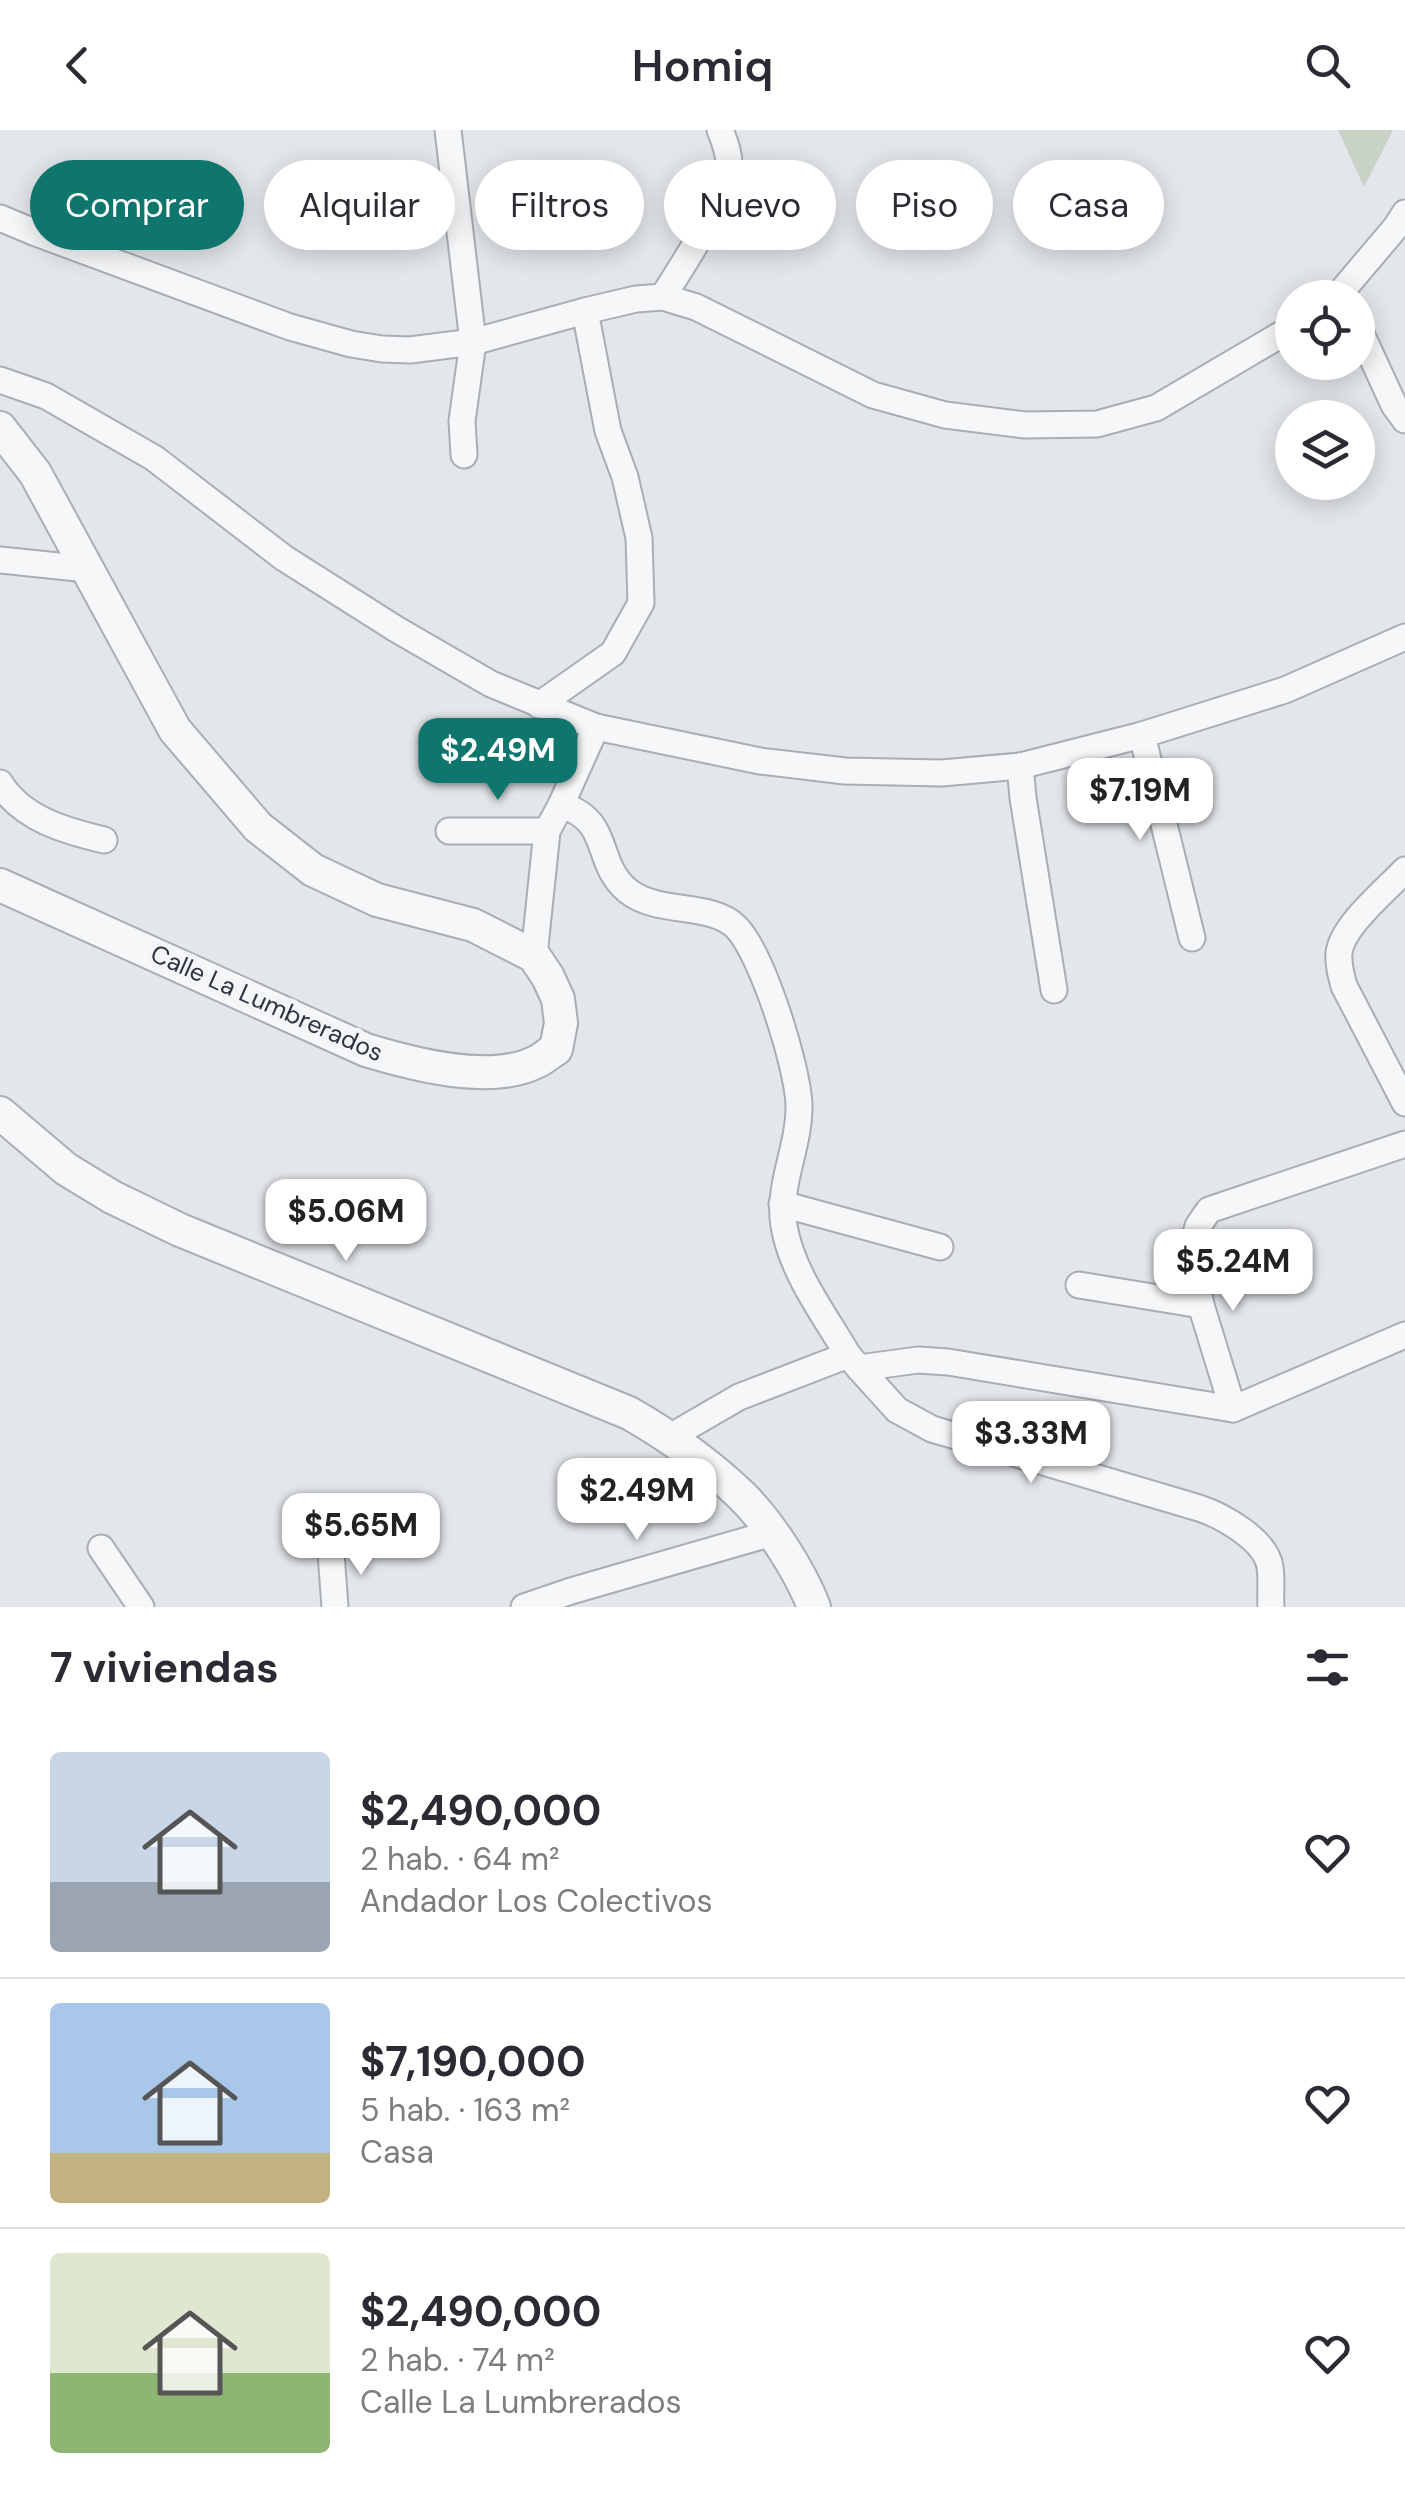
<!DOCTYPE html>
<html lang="es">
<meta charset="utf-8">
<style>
:root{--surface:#fff;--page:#f2f2f3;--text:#2b2b33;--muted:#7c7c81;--line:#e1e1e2;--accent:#0f766e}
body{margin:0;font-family:"DM Sans",sans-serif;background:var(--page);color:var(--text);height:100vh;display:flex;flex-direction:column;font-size:38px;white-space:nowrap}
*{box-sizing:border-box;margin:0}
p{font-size:32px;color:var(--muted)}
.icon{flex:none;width:55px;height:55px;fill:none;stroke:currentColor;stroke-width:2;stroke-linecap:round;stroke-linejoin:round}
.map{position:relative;height:1477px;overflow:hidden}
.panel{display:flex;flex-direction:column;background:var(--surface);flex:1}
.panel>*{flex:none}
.guide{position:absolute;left:30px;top:30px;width:1345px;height:90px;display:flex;gap:20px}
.tools{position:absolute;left:1275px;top:150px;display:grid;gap:20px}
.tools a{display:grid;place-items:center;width:100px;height:100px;border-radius:50%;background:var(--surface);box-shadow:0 5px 25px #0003;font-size:50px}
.price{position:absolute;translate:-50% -85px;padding:0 22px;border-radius:20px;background:#fff;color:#222;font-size:32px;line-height:65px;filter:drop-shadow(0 2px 5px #0008)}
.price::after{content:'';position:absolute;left:50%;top:60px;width:30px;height:22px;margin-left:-15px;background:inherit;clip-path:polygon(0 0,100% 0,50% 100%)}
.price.active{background:var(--accent);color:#fff}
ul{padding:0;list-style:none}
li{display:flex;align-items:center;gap:30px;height:250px;padding:0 50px}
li+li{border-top:2px solid var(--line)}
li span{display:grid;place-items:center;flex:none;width:280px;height:200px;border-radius:10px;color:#555}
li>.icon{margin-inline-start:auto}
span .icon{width:120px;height:120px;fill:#fffc;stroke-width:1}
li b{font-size:42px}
h2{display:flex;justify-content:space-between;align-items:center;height:120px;padding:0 50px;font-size:42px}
.pill{padding:0 35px;border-radius:45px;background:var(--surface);box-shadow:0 5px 25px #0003;font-size:35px;line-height:90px}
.pill.active{background:var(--accent);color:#fff}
header{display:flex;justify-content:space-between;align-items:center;height:130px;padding:0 50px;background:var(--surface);font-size:45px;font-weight:600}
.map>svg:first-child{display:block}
</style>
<header><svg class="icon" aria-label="back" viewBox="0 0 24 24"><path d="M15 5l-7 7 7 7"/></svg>Homiq<svg class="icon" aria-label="search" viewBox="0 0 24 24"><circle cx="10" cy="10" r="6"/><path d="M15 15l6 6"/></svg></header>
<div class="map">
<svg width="1405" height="1477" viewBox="0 0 1405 1477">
<rect width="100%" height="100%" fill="#e3e6ea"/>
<!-- green -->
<polygon fill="#c8d3c6" points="1338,0 1393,0 1364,57"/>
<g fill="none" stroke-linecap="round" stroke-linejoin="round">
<defs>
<g id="minor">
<polyline points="448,0 473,212 462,291 464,325"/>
<polyline points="0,88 36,103 290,197 351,214 382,219 410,220 473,212 585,181 636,169 663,167 696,177 873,265 945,285 1025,295 1097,294 1156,278 1292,198"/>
<path d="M 663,167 C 682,135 725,73 729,39 C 730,25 725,12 720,0"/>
<polyline points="1336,168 1396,97 1405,83"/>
<polyline points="1358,197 1394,275 1405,290"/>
<polyline points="0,250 46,266 154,328 284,428 396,499 491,554 596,597 760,631 845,641 942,643 1020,636 1142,605 1285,560 1405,507"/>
<polyline points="0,430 87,439"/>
<polyline points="539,575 613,523 641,473 639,408 625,347 608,301 585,181"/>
<polyline points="1142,605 1192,808"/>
<polyline points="1020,636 1023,668 1054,860"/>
<path d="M 0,653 C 22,689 66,701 104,710"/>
<path d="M 561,675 C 613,691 593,732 628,761 C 658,785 711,772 736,797 C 762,823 798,937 799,975 C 800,1016 777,1055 784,1096 C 792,1143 824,1184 848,1225"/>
<polyline points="449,701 547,701"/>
<path d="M 1405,740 C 1386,760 1342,796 1339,823 C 1338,834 1341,845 1344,856 L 1405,973"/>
<polyline points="534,826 547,701 561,675 596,597"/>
<polyline points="782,1074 940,1117"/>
<polyline points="1079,1155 1201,1175"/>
<path d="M 859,1238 L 897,1280 L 932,1299 L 1199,1378 C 1223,1386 1266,1410 1270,1437 C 1272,1450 1270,1464 1271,1477"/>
<polyline points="1233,1279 1201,1175 1191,1122 1198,1096 1209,1080 1405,1014"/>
<polyline points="670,1307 739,1267 848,1225 859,1238 918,1230 948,1232 1233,1279 1405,1205"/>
<polyline points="101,1418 141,1477"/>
<polyline points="331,1423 335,1477"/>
<polyline points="524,1477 571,1461 772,1403"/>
</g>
<g id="tertiary">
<path d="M 0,298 L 35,343 L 175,600 L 258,697 L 313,740 L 377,770 L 473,795 L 534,826 L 548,847 L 558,869 L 561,893 L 556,919 C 549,923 543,929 536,932 C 490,955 412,934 366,920 L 0,755"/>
<path d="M 0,983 L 66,1039 L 112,1067 L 180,1100 L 629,1283 C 669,1306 709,1334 742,1366 C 770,1394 800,1441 814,1477"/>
</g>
</defs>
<!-- minor casing -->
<use href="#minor" stroke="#a9adb4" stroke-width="29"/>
<!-- tertiary casing -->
<use href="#tertiary" stroke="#a9adb4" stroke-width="36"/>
<!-- minor -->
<use href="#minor" stroke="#f6f7f9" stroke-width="25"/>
<!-- tertiary -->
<use href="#tertiary" stroke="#f6f7f9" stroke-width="32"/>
</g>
<g text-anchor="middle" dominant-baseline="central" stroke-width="10" stroke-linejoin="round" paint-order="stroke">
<!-- street labels -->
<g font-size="25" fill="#2d3340" stroke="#f3f5f7">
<text transform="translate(267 873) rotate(24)">Calle La Lumbrerados</text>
</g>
</g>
</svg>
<div class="tools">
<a><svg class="icon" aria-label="locate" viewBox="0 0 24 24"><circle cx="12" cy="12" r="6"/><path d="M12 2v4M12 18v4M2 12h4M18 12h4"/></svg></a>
<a><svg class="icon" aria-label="layers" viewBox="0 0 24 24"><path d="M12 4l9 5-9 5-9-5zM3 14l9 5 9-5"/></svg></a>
</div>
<b class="price active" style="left:498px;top:673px">$2.49M</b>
<b class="price" style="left:1140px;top:713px">$7.19M</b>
<b class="price" style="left:346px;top:1134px">$5.06M</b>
<b class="price" style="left:1233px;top:1184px">$5.24M</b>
<b class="price" style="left:1031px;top:1356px">$3.33M</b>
<b class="price" style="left:637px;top:1413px">$2.49M</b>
<b class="price" style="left:361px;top:1448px">$5.65M</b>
<div class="guide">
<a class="pill active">Comprar</a>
<a class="pill">Alquilar</a>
<a class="pill">Filtros</a>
<a class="pill">Nuevo</a>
<a class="pill">Piso</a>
<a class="pill">Casa</a>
</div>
</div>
<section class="panel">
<h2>7 viviendas<svg class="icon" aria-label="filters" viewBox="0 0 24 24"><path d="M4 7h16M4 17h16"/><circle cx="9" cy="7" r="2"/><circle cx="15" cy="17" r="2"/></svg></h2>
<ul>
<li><span style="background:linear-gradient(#c9d6e8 65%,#9aa5b1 0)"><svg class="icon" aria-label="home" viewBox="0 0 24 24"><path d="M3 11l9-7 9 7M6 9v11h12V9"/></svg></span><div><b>$2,490,000</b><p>2 hab. · 64 m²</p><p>Andador Los Colectivos</p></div><svg class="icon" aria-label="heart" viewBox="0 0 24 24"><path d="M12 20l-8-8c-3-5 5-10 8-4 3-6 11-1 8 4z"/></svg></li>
<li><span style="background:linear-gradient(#a9c7e8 75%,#c2b280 0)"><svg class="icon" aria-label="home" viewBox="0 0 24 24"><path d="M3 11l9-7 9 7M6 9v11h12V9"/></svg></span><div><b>$7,190,000</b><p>5 hab. · 163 m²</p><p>Casa</p></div><svg class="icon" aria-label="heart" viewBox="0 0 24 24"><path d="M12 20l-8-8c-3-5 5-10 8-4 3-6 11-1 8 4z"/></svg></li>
<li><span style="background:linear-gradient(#dfe7d0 60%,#8fb573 0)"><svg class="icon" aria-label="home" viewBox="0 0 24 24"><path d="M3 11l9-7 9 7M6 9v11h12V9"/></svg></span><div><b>$2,490,000</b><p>2 hab. · 74 m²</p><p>Calle La Lumbrerados</p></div><svg class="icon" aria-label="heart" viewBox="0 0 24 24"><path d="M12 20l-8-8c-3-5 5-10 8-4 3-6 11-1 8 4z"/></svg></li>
</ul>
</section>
